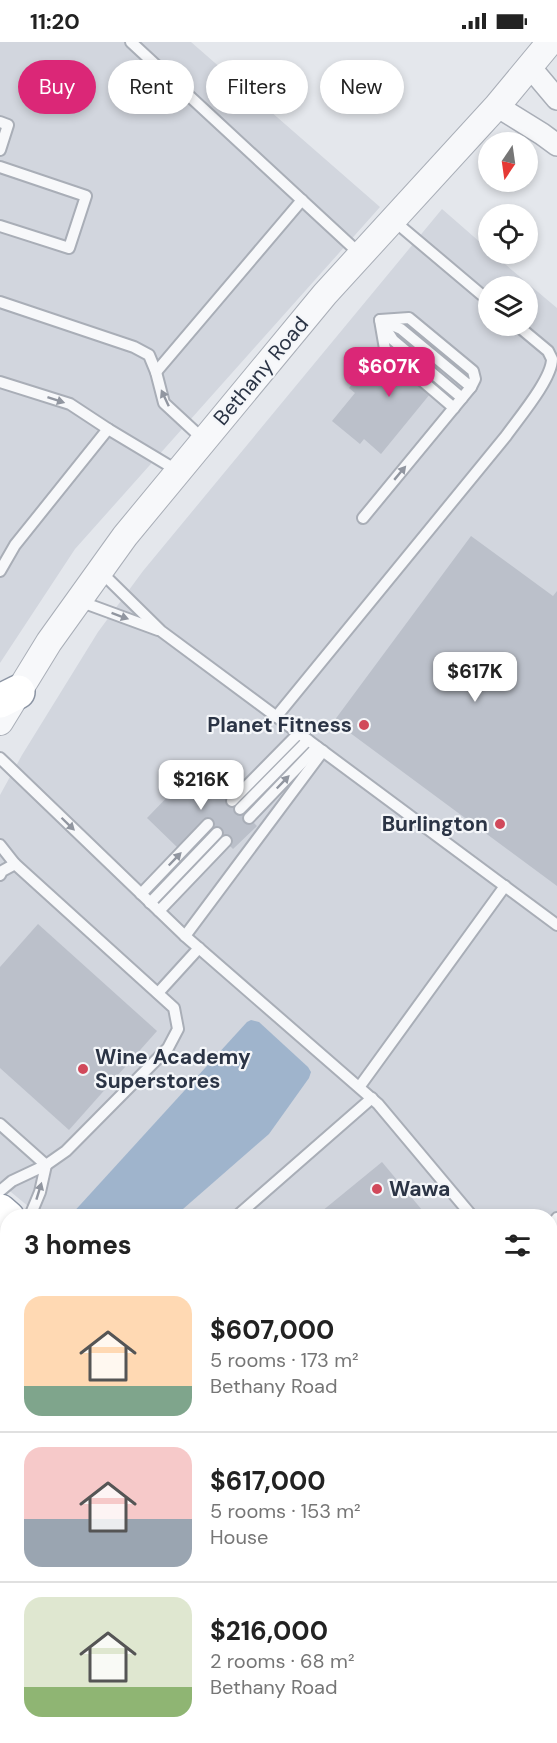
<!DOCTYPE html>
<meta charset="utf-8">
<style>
:root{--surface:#fff;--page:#f2f2f2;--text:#222;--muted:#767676;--line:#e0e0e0;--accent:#db2777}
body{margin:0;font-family:"DM Sans",sans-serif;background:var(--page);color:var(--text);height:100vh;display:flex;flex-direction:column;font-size:22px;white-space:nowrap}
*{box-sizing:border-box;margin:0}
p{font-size:20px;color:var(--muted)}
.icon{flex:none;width:33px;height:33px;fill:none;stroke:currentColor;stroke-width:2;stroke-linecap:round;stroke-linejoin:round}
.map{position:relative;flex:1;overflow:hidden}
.side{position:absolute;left:0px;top:1167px;width:558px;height:534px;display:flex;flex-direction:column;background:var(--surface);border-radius:24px 24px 0 0;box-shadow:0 3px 9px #0003}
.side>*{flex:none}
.banner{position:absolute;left:18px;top:18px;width:522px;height:54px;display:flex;gap:12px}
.needle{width:39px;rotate:193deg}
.controls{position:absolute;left:478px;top:90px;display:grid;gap:12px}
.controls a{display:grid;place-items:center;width:60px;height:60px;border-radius:50%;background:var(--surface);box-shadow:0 3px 9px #0003;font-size:30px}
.price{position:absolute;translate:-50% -51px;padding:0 14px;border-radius:12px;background:#fff;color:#222;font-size:20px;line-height:39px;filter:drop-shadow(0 2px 3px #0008)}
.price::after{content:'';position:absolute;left:50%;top:36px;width:18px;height:14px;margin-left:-9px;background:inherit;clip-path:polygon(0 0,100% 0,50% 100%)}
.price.on{background:var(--accent);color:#fff}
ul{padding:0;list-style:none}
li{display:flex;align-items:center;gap:18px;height:150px;padding:0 24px}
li+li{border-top:2px solid var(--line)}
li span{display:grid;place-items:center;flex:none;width:168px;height:120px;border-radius:18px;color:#555}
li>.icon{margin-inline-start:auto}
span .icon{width:72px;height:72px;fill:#fffc;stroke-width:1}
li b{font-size:26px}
h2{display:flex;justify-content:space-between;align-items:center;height:72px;padding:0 24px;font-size:26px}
.chip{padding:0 21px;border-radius:27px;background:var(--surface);box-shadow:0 3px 9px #0003;font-size:21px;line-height:54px}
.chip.on{background:var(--accent);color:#fff}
.status{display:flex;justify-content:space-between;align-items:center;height:42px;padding:0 30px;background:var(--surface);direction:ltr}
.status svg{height:16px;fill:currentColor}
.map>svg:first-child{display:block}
</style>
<div class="status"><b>11:20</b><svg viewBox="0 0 49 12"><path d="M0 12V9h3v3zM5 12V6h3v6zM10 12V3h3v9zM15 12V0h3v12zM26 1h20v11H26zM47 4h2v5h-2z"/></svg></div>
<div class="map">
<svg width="557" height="1701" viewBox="0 0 557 1701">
<rect width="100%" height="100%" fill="#e4e7ec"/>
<!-- built -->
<g fill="#d2d6de" fill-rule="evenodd">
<polygon points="0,0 191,0 380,165 75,507 0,621"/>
<path d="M 442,167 L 489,208 L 489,212 L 493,212 L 557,266 L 557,1701 L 497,1701 L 491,1694 L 550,1694 L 550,1174 L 40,1174 L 0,1141 L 0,753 L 22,713 L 98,590 L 143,529 ZM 489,244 L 528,244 L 528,284 L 489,284 Z"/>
<polygon points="7,1424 8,1694 370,1694 376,1701 0,1701 0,1426"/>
</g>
<!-- water -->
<polygon fill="#9fb4cc" points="251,978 259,980 308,1025 311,1030 309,1036 269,1092 175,1174 70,1174 247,980"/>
<!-- building -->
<g fill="#bbc0ca">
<polygon points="435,298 453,312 423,347 430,352 381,412 364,397 360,402 332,379 355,351 349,346 368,322 377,329 387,317 406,332"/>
<polygon points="471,494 553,554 557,549 557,844 334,679"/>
<polygon points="200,721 231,752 228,755 257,784 233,807 205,779 178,806 147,776"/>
<polygon points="38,882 157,989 69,1088 0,1026 0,925"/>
<polygon points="382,1120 427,1174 316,1174"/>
<polygon points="8,1471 8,1549 0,1555 0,1477"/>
<polygon points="218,1694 269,1694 275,1701 224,1701"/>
</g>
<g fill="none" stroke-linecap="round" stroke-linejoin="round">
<defs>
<g id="service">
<polyline points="131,0 360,212"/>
<polyline points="0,80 8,83 0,108"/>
<polyline points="0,125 86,154 69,206 0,184"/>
<polyline points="393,178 489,259"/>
<polyline points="0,260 134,305 149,313 156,330 164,361 204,398"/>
<polyline points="380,278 385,307 454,366"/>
<polyline points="383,279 401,287 471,345"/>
<polyline points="382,281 393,298 462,356"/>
<polyline points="156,330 302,158"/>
<polyline points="0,340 70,362 108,387 178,429"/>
<polyline points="363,476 471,345 475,337 473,329 409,276 380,278"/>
<polyline points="0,529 15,503 108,387"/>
<polyline points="100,529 161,589 557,883"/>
<polyline points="79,559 158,588"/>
<path d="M 276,675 L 506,394 C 518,377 552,337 552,317 L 548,309 L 518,284"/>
<polyline points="0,716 185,894 378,1062 472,1174"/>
<polyline points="232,759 299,691"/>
<polyline points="240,767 308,698"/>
<polyline points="249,776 317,705"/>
<polyline points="0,803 15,822"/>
<polyline points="0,833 2,829 15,822 174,966 178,987 168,1006 66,1109 46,1123 12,1139 0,1149"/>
<polyline points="141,852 208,782"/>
<polyline points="150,861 217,791"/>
<polyline points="159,869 226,799"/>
<polyline points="185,894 323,709"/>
<polyline points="158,951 199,906"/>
<polyline points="360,1044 505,844"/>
<polyline points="0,1082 46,1123"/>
<polyline points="30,1174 40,1150 46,1123"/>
<polyline points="237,1174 372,1056"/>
<polyline points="550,1185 557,1176"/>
<polyline points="550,1272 557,1279"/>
<polyline points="0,1451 8,1449"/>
<polyline points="0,1469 8,1463"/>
<polyline points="550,1555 557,1562"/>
<polyline points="0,1580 8,1584"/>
<polyline points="151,1694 151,1698 157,1701"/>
<polyline points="330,1694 336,1701"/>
</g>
<g id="minor">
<polyline points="530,25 557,57"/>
<polyline points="497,64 542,92 557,103"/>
</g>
<polyline id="tertiary" points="0,680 49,600 125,494 325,252 497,64 550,0"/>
<g id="trunk">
<polyline points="0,659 18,650"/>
<polyline points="0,1169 8,1176"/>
<polyline points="0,1217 8,1223"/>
<polyline points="0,1397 8,1394"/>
<polyline points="411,1694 417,1701"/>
<polyline points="459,1694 465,1701"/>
</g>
</defs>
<!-- service casing -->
<use href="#service" stroke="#a9aeb7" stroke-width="14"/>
<!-- minor casing -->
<use href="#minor" stroke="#a9aeb7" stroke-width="24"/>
<!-- tertiary casing -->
<use href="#tertiary" stroke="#a9aeb7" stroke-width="28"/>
<!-- trunk casing -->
<use href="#trunk" stroke="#8b94a3" stroke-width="36"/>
<!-- service -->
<use href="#service" stroke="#f7f8fa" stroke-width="10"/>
<!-- minor -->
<use href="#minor" stroke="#f7f8fa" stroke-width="21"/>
<!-- tertiary -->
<use href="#tertiary" stroke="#f7f8fa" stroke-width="26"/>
<!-- trunk -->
<use href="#trunk" stroke="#fff" stroke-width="33"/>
</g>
<!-- one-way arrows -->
<defs><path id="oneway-solid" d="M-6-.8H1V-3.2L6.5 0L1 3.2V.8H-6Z" transform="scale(1.5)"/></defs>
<g fill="#9196a0">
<use href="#oneway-solid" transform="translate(165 356) rotate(-115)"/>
<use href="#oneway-solid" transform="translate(56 358) rotate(18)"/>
<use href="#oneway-solid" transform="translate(400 431) rotate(-50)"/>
<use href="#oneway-solid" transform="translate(120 574) rotate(20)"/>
<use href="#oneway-solid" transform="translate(283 740) rotate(-46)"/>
<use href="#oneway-solid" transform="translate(68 782) rotate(44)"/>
<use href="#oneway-solid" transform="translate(175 817) rotate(-46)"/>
<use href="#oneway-solid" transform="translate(39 1149) rotate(-73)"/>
</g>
<!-- markers -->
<g fill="#d1495b" stroke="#f4f6f9" stroke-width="2">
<circle cx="364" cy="683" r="6"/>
<circle cx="500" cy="782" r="6"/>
<circle cx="83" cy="1027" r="6"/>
<circle cx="377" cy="1147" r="6"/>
</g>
<g text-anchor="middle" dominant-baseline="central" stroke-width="4.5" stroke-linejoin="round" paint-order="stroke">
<!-- street labels -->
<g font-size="21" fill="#2b3445" stroke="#f4f6f9">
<text transform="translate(261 329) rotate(-50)">Bethany Road</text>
</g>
<!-- poi labels -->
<g font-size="21" font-weight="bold" fill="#2b3445" stroke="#f4f6f9" text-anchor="end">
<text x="352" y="683">Planet Fitness</text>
<text x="488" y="782">Burlington</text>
<text x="95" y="1015" text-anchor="start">Wine Academy<tspan x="95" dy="24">Superstores</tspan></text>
<text x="389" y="1147" text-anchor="start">Wawa</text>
</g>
</g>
</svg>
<div class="controls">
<a><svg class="needle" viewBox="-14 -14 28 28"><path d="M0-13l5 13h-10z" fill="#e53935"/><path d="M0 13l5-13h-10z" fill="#767676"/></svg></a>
<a><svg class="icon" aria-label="locate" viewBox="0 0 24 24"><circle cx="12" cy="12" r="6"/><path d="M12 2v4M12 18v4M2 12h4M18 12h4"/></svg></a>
<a><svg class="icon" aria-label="layers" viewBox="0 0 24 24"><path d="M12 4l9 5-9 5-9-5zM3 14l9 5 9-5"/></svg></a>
</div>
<b class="price on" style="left:389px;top:356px">$607K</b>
<b class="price" style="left:475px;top:661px">$617K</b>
<b class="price" style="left:201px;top:769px">$216K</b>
<div class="banner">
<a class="chip on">Buy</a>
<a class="chip">Rent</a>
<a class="chip">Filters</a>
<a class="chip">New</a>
</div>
<section class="side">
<h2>3 homes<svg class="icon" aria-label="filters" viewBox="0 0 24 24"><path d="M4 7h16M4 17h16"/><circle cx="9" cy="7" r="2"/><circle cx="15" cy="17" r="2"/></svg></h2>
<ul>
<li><span style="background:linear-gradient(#ffd9b3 75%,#7fa58c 0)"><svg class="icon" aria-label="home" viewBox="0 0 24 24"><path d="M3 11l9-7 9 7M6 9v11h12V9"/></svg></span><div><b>$607,000</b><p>5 rooms · 173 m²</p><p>Bethany Road</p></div></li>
<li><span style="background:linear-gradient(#f6c9c9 60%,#9aa5b1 0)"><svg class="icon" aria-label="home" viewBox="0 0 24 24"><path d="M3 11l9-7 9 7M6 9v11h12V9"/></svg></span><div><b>$617,000</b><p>5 rooms · 153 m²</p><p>House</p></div></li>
<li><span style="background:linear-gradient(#dfe7d0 75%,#8fb573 0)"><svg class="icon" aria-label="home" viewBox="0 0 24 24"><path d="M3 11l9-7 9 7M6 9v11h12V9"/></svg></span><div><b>$216,000</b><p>2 rooms · 68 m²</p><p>Bethany Road</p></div></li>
</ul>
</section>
</div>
